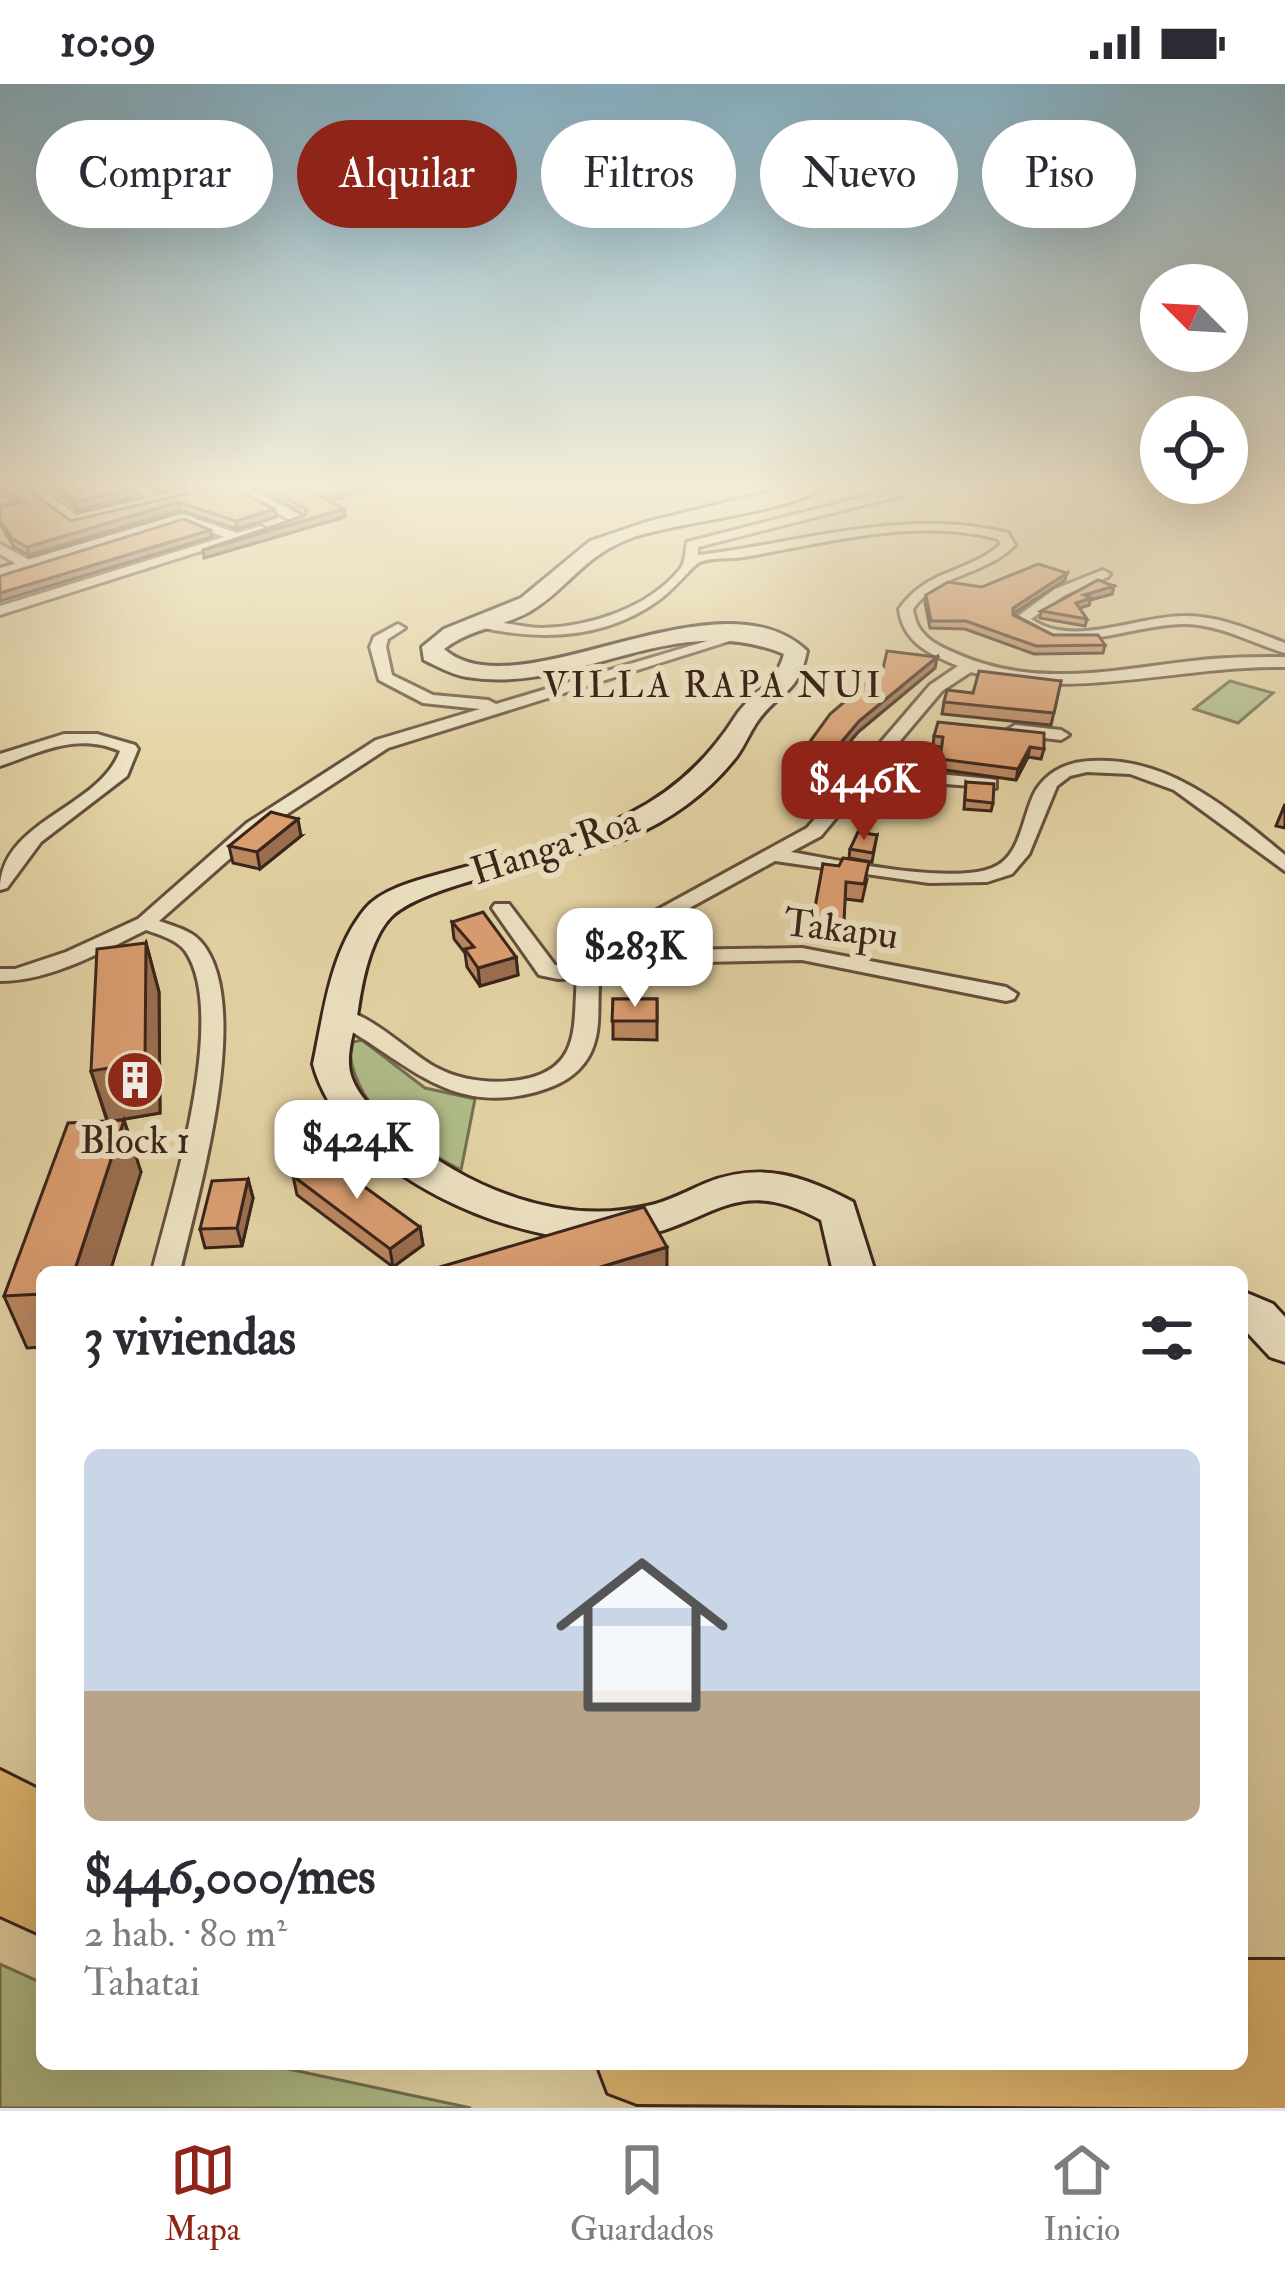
<!DOCTYPE html>
<html lang="es">
<meta charset="utf-8">
<style>
:root{--surface:#fff;--page:#f7f7f7;--text:#2b2b33;--muted:#7c7c81;--line:#e1e1e2;--accent:#8f2418}
body{margin:0;font-family:"IM FELL Double Pica",serif;background:var(--page);color:var(--text);height:100vh;display:flex;flex-direction:column;font-size:45px;white-space:nowrap}
*{box-sizing:border-box;margin:0}
p{font-size:39px;color:var(--muted)}
.icon{flex:none;width:66px;height:66px;fill:none;stroke:currentColor;stroke-width:2;stroke-linecap:round;stroke-linejoin:round}
.map{position:relative;flex:1;overflow:hidden}
.panel{position:absolute;left:36px;top:1182px;width:1212px;height:804px;display:flex;flex-direction:column;background:var(--surface);border-radius:18px;box-shadow:0 12px 48px #0002}
.panel>*{flex:none}
.guide{position:absolute;left:36px;top:36px;width:1215px;height:108px;display:flex;gap:24px}
.needle{width:78px;rotate:294deg}
.tools{position:absolute;left:1140px;top:180px;display:grid;gap:24px}
.tools a{display:grid;place-items:center;width:108px;height:108px;border-radius:50%;background:var(--surface);box-shadow:0 12px 48px #0002;font-size:60px}
.price{position:absolute;translate:-50% -102px;padding:0 27px;border-radius:24px;background:#fff;color:#222;font-size:39px;line-height:78px;filter:drop-shadow(0 3px 6px #0008)}
.price::after{content:'';position:absolute;left:50%;top:72px;width:36px;height:27px;margin-left:-18px;background:inherit;clip-path:polygon(0 0,100% 0,50% 100%)}
.price.active{background:var(--accent);color:#fff}
ul{padding:0;list-style:none}
li{display:grid;align-content:center;gap:24px;height:636px;padding:0 48px}
li+li{border-top:3px solid var(--line)}
li span{display:grid;place-items:center;height:372px;border-radius:18px;color:#555}
li>.icon{margin-inline-start:auto}
span .icon{width:216px;height:216px;fill:#fffc;stroke-width:1}
li b{font-size:51px}
h2{display:flex;justify-content:space-between;align-items:center;height:144px;padding:0 48px;font-size:51px}
.chip{padding:0 42px;border-radius:54px;background:var(--surface);box-shadow:0 12px 48px #0002;font-size:42px;line-height:108px}
.chip.active{background:var(--accent);color:#fff}
.status{display:flex;justify-content:space-between;align-items:center;height:84px;padding:0 60px;background:var(--surface);direction:ltr}
.status svg{height:33px;fill:currentColor}
.dock{display:flex;justify-content:space-around;align-items:center;height:168px;border-top:3px solid var(--line);background:var(--surface);font-size:33px;color:var(--muted)}
.dock a{display:grid;justify-items:center;gap:6px}
.dock .active{color:var(--accent)}
.map>svg:first-child{display:block}
</style>
<div class="status"><b>10:09</b><svg viewBox="0 0 49 12"><path d="M0 12V9h3v3zM5 12V6h3v6zM10 12V3h3v9zM15 12V0h3v12zM26 1h20v11H26zM47 4h2v5h-2z"/></svg></div>
<div class="map">
<svg width="1285" height="2024" viewBox="0 0 1285 2024">
<rect width="100%" height="100%" fill="#e4d4a5"/>
<filter id="stains"><feTurbulence type="fractalNoise" baseFrequency=".00167" numOctaves="4"/><feColorMatrix values="0 0 0 0 .2 0 0 0 0 .09 0 0 0 0 .02 0 0 0 .5 -.17"/></filter>
<radialGradient id="worn" r=".72"><stop offset=".6" stop-color="#630" stop-opacity="0"/><stop offset="1" stop-color="#630" stop-opacity=".3"/></radialGradient>
<!-- green -->
<g fill="#b0be8a" stroke="#747052" stroke-width="3">
<polygon points="1230,597 1273,609 1238,639 1194,625"/>
<path d="M 362,956 L 425,1004 L 475,1015 L 461,1086 C 407,1058 352,1025 349,959 Z"/>
<polygon points="0,1880 42,1899 42,1980 265,1980 471,2024 0,2024"/>
</g>
<g fill="none" stroke-linecap="round" stroke-linejoin="round">
<defs>
<g id="street">
<path d="M 30,399 L 42,399 L 48,409 L 76,431 L 76,437 C 58,437 39,415 30,399 Z"/>
<polygon points="128,399 141,399 161,416 151,419"/>
<polygon points="237,399 302,432 304,435 294,438 224,400"/>
<polygon points="328,399 343,399 356,406 346,409"/>
<path d="M 895,405 L 899,412 L 698,463 L 698,471 C 801,459 905,423 1008,449 L 1015,461 C 985,492 938,489 913,525 C 916,550 933,560 955,569 C 1036,606 1117,585 1201,576 C 1229,573 1257,573 1285,573 L 1285,583 C 1180,581 1074,618 971,588 L 942,607 L 877,684 L 990,695 L 996,696 L 996,704 L 869,694 L 821,752 L 791,768 C 839,776 948,801 992,784 C 1022,773 1022,730 1036,706 C 1049,686 1068,678 1091,677 C 1168,672 1229,725 1285,771 L 1285,787 L 1174,706 L 1130,690 L 1087,688 L 1070,692 L 1057,702 L 1029,770 L 1012,790 L 987,798 L 929,799 L 775,777 L 611,867 L 802,864 L 1006,903 L 1017,910 L 1014,915 L 1006,917 L 802,876 L 602,880 C 594,911 605,943 589,972 C 577,993 557,1002 536,1008 C 446,1033 402,972 331,936 L 328,931 L 331,926 C 362,920 408,969 437,984 C 462,997 492,1000 520,996 C 582,986 573,941 577,894 L 558,895 L 539,891 L 492,824 L 495,820 L 509,820 L 555,881 L 581,880 L 593,861 L 807,744 L 930,601 L 958,582 C 930,570 903,559 899,525 C 928,484 967,490 1001,460 L 998,455 C 915,433 826,459 744,473 C 733,475 708,473 698,479 C 690,485 672,507 659,516 C 604,556 538,557 475,542 L 475,536 C 497,535 519,544 542,544 C 589,543 649,524 680,485 C 686,478 685,467 687,458 Z"/>
<polygon points="184,431 237,449 261,442 267,446 0,531 0,522 224,453 184,437"/>
<polygon points="0,460 33,478 35,481 23,484 0,470"/>
<path d="M 1103,486 L 1110,490 L 1108,493 L 1065,511 L 1031,535 C 1074,565 1138,531 1186,532 C 1220,532 1253,547 1285,559 L 1285,569 C 1252,559 1221,541 1186,540 C 1130,539 1060,579 1014,535 L 1055,505 Z"/>
<path d="M 398,540 L 405,544 L 388,555 L 386,563 L 392,591 L 433,611 L 488,616 L 496,620 L 737,548 L 749,551 L 388,664 L 261,747 L 159,837 C 173,842 191,846 201,858 C 255,920 197,1113 180,1188 L 152,1188 C 170,1116 229,933 186,868 C 178,856 160,851 146,846 C 101,868 51,897 0,897 L 0,885 L 15,885 L 66,868 L 138,835 L 247,739 L 376,656 L 480,625 L 423,619 L 379,596 L 370,563 L 374,553 Z"/>
<polygon points="1015,641 1061,646 1069,651 1061,656 1009,650 1007,646"/>
<path d="M 64,650 L 97,650 L 135,661 L 138,665 L 127,692 L 41,758 L 7,804 L 0,806 C 0,736 99,725 120,667 C 76,648 41,668 0,682 L 0,670 Z"/>
</g>
<g id="secondary">
<polygon points="212,399 245,399 72,440 63,434"/>
<path d="M 805,399 L 831,399 C 791,429 686,436 634,453 C 581,472 571,503 529,528 C 502,543 469,545 444,565 C 517,630 718,482 807,567 C 798,612 779,606 757,638 C 748,651 743,666 733,677 C 707,709 670,736 632,752 C 577,776 429,796 391,833 C 370,855 362,898 358,926 C 355,943 348,963 349,980 C 350,1009 382,1034 403,1051 C 470,1105 560,1142 647,1122 C 668,1118 687,1107 706,1099 C 761,1077 804,1092 853,1118 L 875,1188 L 833,1188 L 821,1136 C 729,1086 711,1146 622,1155 C 518,1166 341,1089 313,980 C 324,928 330,868 365,825 C 382,804 422,795 447,788 C 565,754 664,744 735,633 C 751,608 776,601 784,570 C 674,524 576,611 467,593 C 452,591 437,582 424,576 L 422,563 L 444,545 L 521,514 L 590,457 L 646,438 Z"/>
<polygon points="181,430 197,434 0,496 0,484"/>
<polygon points="1242,1207 1273,1220 1285,1233 1285,1278 1270,1273 1242,1243"/>
</g>
<g id="highway">
<polygon points="0,1686 42,1707 42,1851 0,1832"/>
<polygon points="1242,1876 1285,1876 1285,2024 637,2020 608,2009 597,1980 1242,1980"/>
</g>
</defs>
<!-- street casing -->
<use href="#street" stroke="#644f3d" stroke-width="6"/>
<!-- secondary casing -->
<use href="#secondary" stroke="#39231a" stroke-width="6"/>
<!-- highway casing -->
<use href="#highway" stroke="#39231a" stroke-width="6"/>
<!-- street -->
<use href="#street" fill="#ede3c4" fill-rule="evenodd"/>
<!-- secondary -->
<use href="#secondary" fill="#ede3c4" fill-rule="evenodd"/>
<!-- highway -->
<use href="#highway" fill="#e2ba72" fill-rule="evenodd"/>
</g>
<!-- wall -->
<g fill="#bd8962" stroke="#39231a" stroke-width="3">
<polygon points="0,399 38,413 71,437 227,400 274,425 276,433 237,445 180,426 29,471 14,463 0,440 0,422 16,419 0,407"/>
<polygon points="48,399 129,399 135,405 136,412 77,426"/>
<polygon points="252,399 331,399 344,413 329,417 344,425 345,433 204,474 304,431"/>
<polygon points="1196,399 1218,399 1215,409 1194,406"/>
<polygon points="1065,496 1013,530 1053,551 1105,561 1103,569 1034,570 965,545 930,544 925,519 926,511 982,503"/>
<polygon points="1114,502 1112,510 1090,516 1089,521 1079,524 1087,535 1085,542 1040,534 1041,527"/>
<polygon points="937,573 935,584 858,648 822,691 797,686 798,674"/>
<polygon points="1061,597 1051,641 942,630 944,618 973,609"/>
<polygon points="934,652 1044,665 1041,675 1028,673 1016,696 938,685 941,663 933,662"/>
<polygon points="966,698 993,719 991,727 964,725"/>
<polygon points="1285,720 1285,744 1276,742"/>
<polygon points="877,751 872,778 849,774 850,765"/>
<polygon points="301,752 260,785 233,779 229,762"/>
<polygon points="823,780 867,795 862,817 845,815 842,854 811,852"/>
<polygon points="452,838 516,873 518,891 480,902 467,883 465,869 454,855"/>
<polygon points="146,859 159,908 160,1029 118,1036 124,1036 141,1088 42,1188 42,1263 27,1264 4,1212 107,1037 91,987"/>
<polygon points="613,915 657,915 657,956 613,955"/>
<polygon points="293,1092 420,1143 423,1161 393,1183 297,1111"/>
<polygon points="248,1095 253,1114 242,1162 205,1164 200,1145"/>
</g>
<!-- shaded-wall -->
<g fill="#9a6f50" stroke="#39231a" stroke-width="3">
<polygon points="160,399 193,399 158,407 156,400"/>
<polygon points="364,399 388,399 360,408 359,400"/>
<polygon points="135,405 136,412 77,426 75,418"/>
<polygon points="343,405 344,413 321,420 320,412"/>
<polygon points="178,418 180,426 29,471 27,463"/>
<polygon points="274,425 276,433 237,445 236,437"/>
<polygon points="344,425 345,433 204,474 203,466"/>
<polygon points="210,446 212,453 0,517 0,509"/>
<polygon points="1067,489 1065,496 1011,531 1013,524"/>
<polygon points="1114,502 1112,510 1090,516 1089,521 1074,526 1076,519 1084,511"/>
<polygon points="937,573 935,584 858,648 822,691 823,680 859,637"/>
<polygon points="1030,663 1028,673 1016,696 1018,685"/>
<polygon points="298,735 301,752 260,785 257,768"/>
<polygon points="146,859 159,908 160,1029 108,1038 91,987"/>
<polygon points="516,873 518,891 480,902 478,884"/>
<polygon points="124,1036 141,1088 110,1188 74,1188"/>
<polygon points="248,1095 253,1114 242,1162 237,1144"/>
<polygon points="420,1143 423,1161 393,1183 390,1165"/>
<polygon points="667,1163 667,1188 584,1188"/>
</g>
<!-- building -->
<g fill="#dc9f72" stroke="#39231a" stroke-width="3">
<polygon points="0,399 28,399 38,413 71,437 227,400 274,425 236,437 178,418 27,463 12,455 0,436 0,422 23,418 0,401"/>
<polygon points="54,399 129,399 135,405 75,418"/>
<polygon points="263,399 331,399 343,405 320,412 344,425 203,466 304,432 307,426"/>
<polygon points="184,435 210,446 0,509 0,492"/>
<polygon points="1038,480 1067,489 1013,524 1013,531 1053,551 1098,551 1105,561 1036,562 966,537 931,537 926,511 948,498 982,503"/>
<polygon points="1098,496 1114,502 1084,511 1091,514 1076,519 1087,535 1041,527"/>
<polygon points="887,567 937,573 859,637 823,680 798,674 830,630 883,585"/>
<polygon points="979,587 1061,597 1054,629 944,618 947,606 973,609"/>
<polygon points="938,638 1044,649 1044,665 1030,663 1018,685 940,675 943,653 934,652"/>
<polygon points="966,698 994,700 993,719 965,716"/>
<polygon points="271,728 298,735 257,768 229,762"/>
<polygon points="858,748 877,751 873,769 850,765"/>
<polygon points="843,774 869,778 864,800 846,798 844,837 813,834 823,780 839,782"/>
<polygon points="483,828 516,873 478,884 465,865 474,863 452,838"/>
<polygon points="146,859 145,978 91,987 97,865"/>
<polygon points="613,915 657,915 657,937 612,937"/>
<polygon points="124,1036 74,1188 42,1188 42,1210 4,1212 68,1039"/>
<polygon points="322,1072 420,1143 390,1165 293,1092"/>
<polygon points="248,1095 237,1144 200,1145 212,1097"/>
<polygon points="644,1123 667,1163 584,1188 423,1188"/>
</g>
<!-- sky -->
<linearGradient id="sky" x2="0" y2="1"><stop stop-color="#87b6cd"/><stop offset="0.59" stop-color="#f3ecd6"/><stop offset="1" stop-color="#f3ecd6" stop-opacity="0"/></linearGradient>
<rect width="1285" height="682" fill="url(#sky)"/>
<!-- icons -->
<defs>
<symbol id="building-disc" viewBox="-11 -11 22 22"><circle r="9.5" fill="#8f2418" stroke="#ede3c4"/><path d="M-4-6H4V6H1V3H-1V6H-4ZM-2.5-4.3h1.7v1.8h-1.7ZM.8-4.3h1.7v1.8H.8ZM-2.5-1h1.7V.8h-1.7ZM.8-1h1.7V.8H.8Z" fill="#fff"/></symbol>
</defs>
<g fill-rule="evenodd">
<use href="#building-disc" x="102" y="963" width="66" height="66"/>
</g>
<g text-anchor="middle" dominant-baseline="central" stroke-width="12" stroke-linejoin="round" paint-order="stroke">
<!-- far-neighbourhood labels -->
<g font-size="36" letter-spacing="3" fill="#39231a" stroke="#ede3c4">
<text x="713" y="601">VILLA RAPA NUI</text>
</g>
<!-- street labels -->
<g font-size="39" fill="#39231a" stroke="#ede3c4">
<text transform="translate(555 762) rotate(-18)">Hanga Roa</text>
<text transform="translate(841 845) rotate(7)">Takapu</text>
</g>
<!-- poi labels -->
<g font-size="39" fill="#39231a" stroke="#ede3c4">
<text x="135" y="1056">Block 1</text>
</g>
</g>
<rect width="100%" height="100%" filter="url(#stains)"/>
<rect width="100%" height="100%" fill="url(#worn)"/>
</svg>
<div class="tools">
<a><svg class="needle" viewBox="-14 -14 28 28"><path d="M0-13l5 13h-10z" fill="#e53935"/><path d="M0 13l5-13h-10z" fill="#7c7c81"/></svg></a>
<a><svg class="icon" aria-label="locate" viewBox="0 0 24 24"><circle cx="12" cy="12" r="6"/><path d="M12 2v4M12 18v4M2 12h4M18 12h4"/></svg></a>
</div>
<b class="price active" style="left:864px;top:759px">$446K</b>
<b class="price" style="left:635px;top:926px">$283K</b>
<b class="price" style="left:357px;top:1118px">$424K</b>
<div class="guide">
<a class="chip">Comprar</a>
<a class="chip active">Alquilar</a>
<a class="chip">Filtros</a>
<a class="chip">Nuevo</a>
<a class="chip">Piso</a>
</div>
<section class="panel">
<h2>3 viviendas<svg class="icon" aria-label="filters" viewBox="0 0 24 24"><path d="M4 7h16M4 17h16"/><circle cx="9" cy="7" r="2"/><circle cx="15" cy="17" r="2"/></svg></h2>
<ul>
<li><span style="background:linear-gradient(#c9d6e8 65%,#b9a48a 0)"><svg class="icon" aria-label="home" viewBox="0 0 24 24"><path d="M3 11l9-7 9 7M6 9v11h12V9"/></svg></span><div><b>$446,000/mes</b><p>2 hab. · 80 m²</p><p>Tahatai</p></div></li>
</ul>
</section>
</div>
<nav class="dock">
<a class="active"><svg class="icon" aria-label="map" viewBox="0 0 24 24"><path d="M3 6l6-2 6 2 6-2v14l-6 2-6-2-6 2zM9 4v14M15 6v14"/></svg>Mapa</a>
<a><svg class="icon" aria-label="saved" viewBox="0 0 24 24"><path d="M7 4h10v16l-5-4-5 4z"/></svg>Guardados</a>
<a><svg class="icon" aria-label="home" viewBox="0 0 24 24"><path d="M3 11l9-7 9 7M6 9v11h12V9"/></svg>Inicio</a>
</nav>
